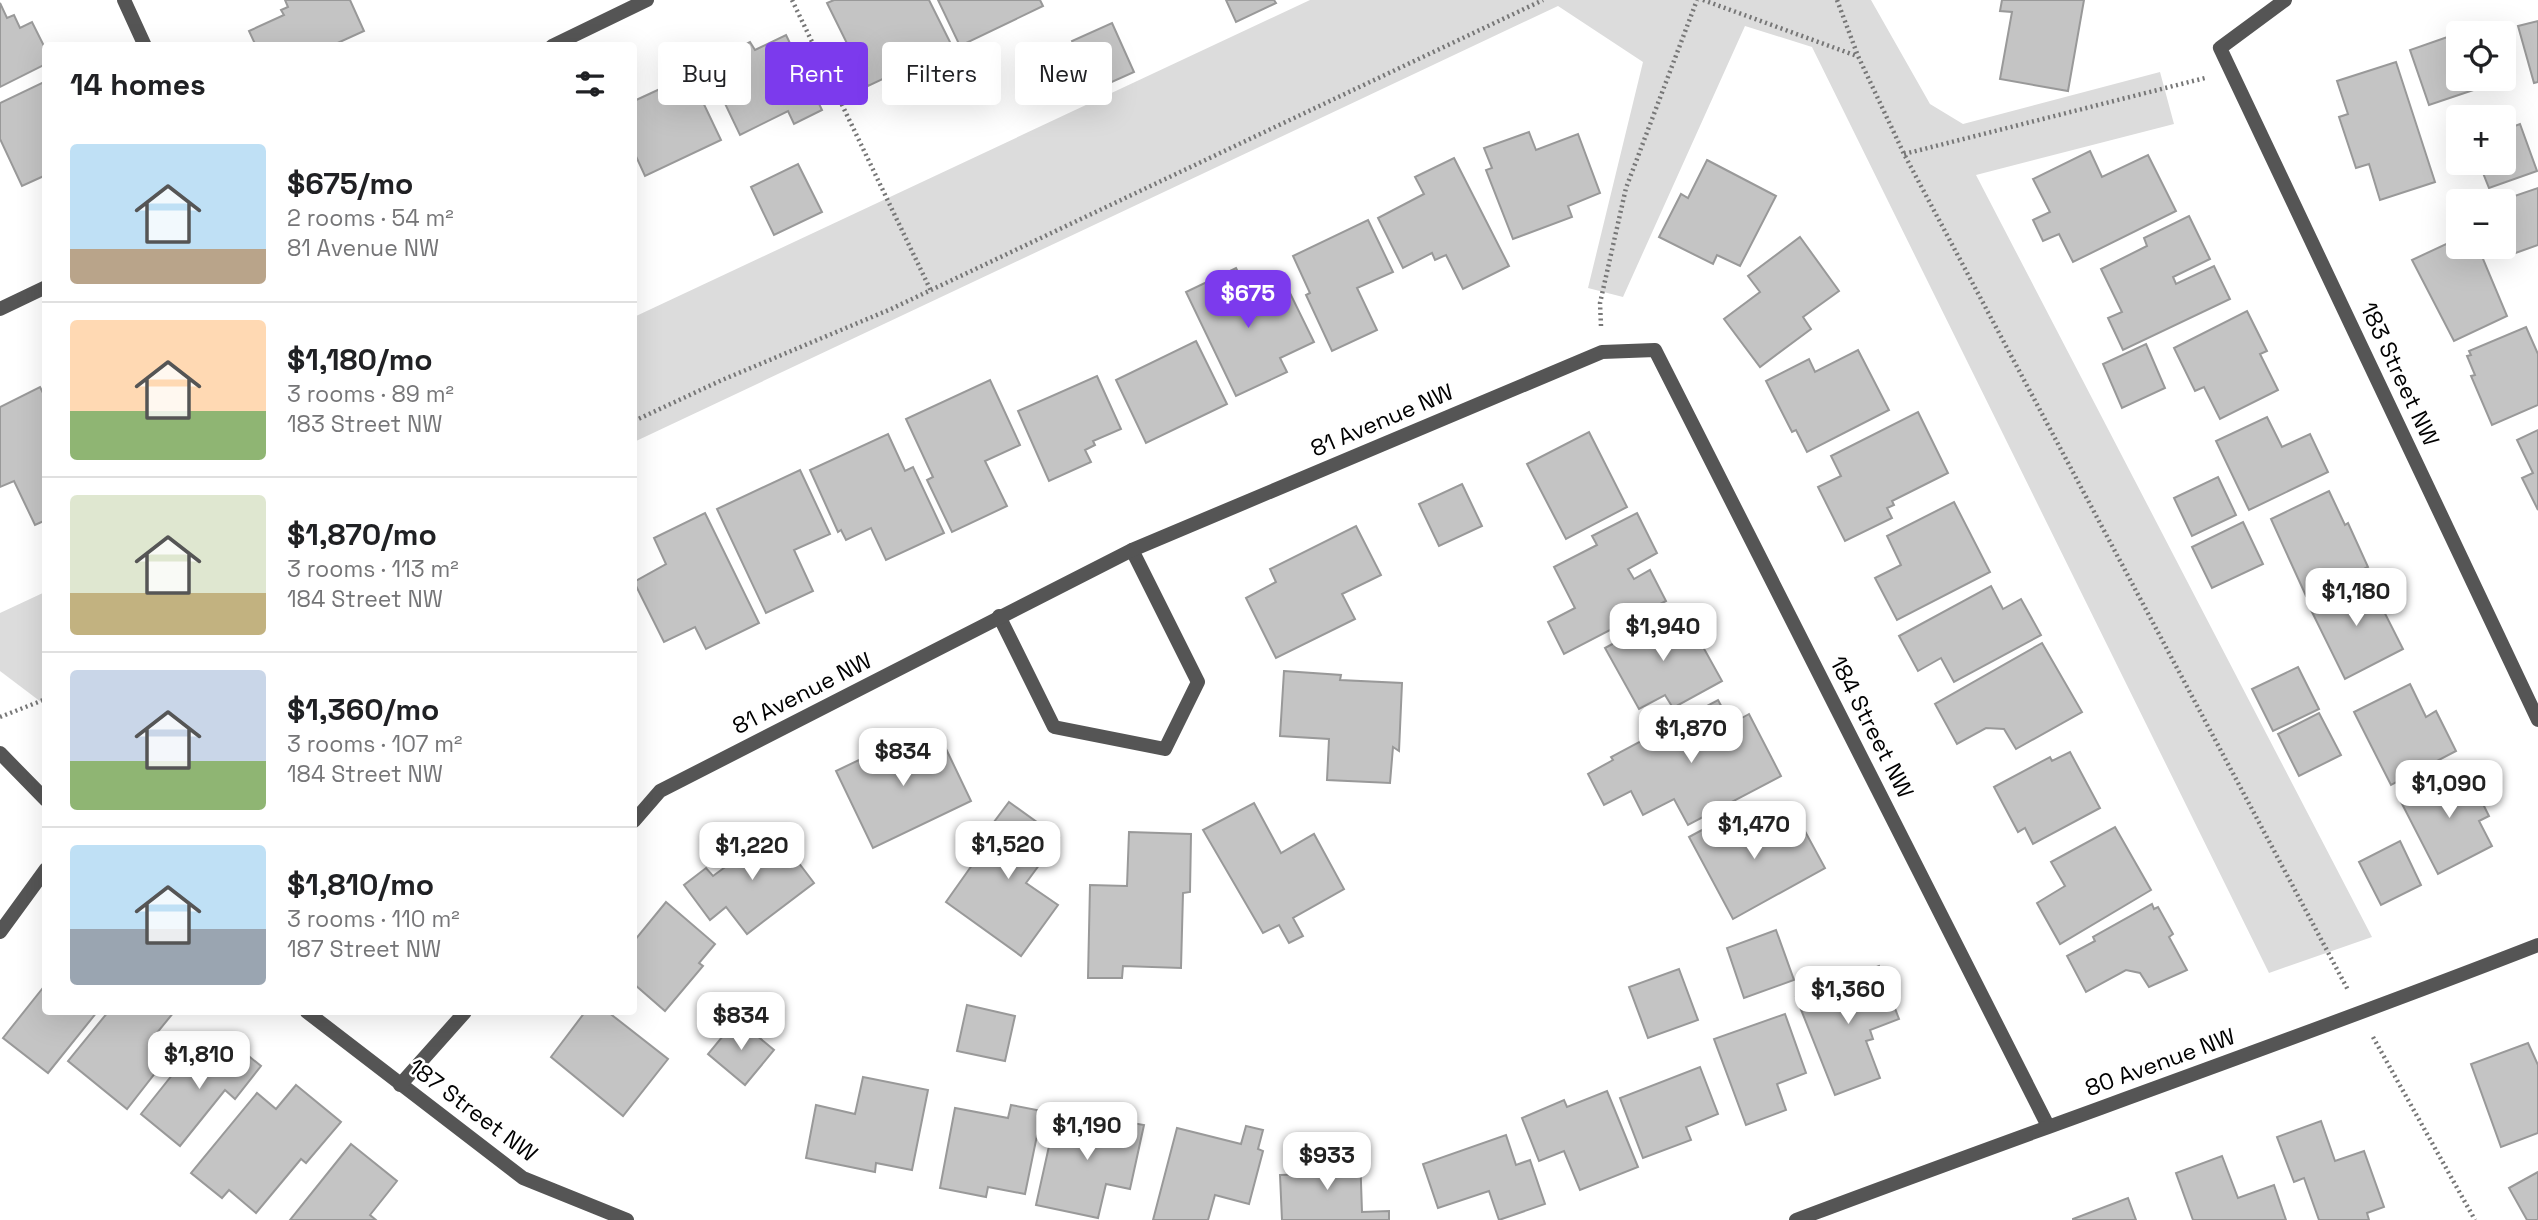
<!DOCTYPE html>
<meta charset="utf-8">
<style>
:root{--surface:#fff;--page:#f6f6f6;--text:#202124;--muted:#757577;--line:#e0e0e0;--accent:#7c3aed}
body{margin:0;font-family:"Space Grotesk",sans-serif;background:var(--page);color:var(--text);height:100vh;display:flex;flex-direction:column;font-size:26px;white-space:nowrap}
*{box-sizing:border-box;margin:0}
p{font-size:23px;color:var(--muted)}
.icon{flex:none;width:38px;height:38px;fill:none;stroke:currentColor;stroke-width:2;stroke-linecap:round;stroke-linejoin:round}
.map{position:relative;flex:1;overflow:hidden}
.drawer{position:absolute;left:42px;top:42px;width:595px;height:973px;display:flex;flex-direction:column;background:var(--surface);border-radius:7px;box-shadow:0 7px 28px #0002}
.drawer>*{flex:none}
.top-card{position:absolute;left:658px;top:42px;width:665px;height:63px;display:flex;gap:14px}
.tools{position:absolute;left:2446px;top:21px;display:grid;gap:14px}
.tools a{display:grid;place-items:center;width:70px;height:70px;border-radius:7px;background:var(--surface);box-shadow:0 7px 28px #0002;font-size:35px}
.price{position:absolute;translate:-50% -60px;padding:0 16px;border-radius:14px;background:#fff;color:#222;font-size:23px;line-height:46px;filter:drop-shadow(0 2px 4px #0008)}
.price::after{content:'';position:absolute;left:50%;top:42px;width:21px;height:16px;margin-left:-10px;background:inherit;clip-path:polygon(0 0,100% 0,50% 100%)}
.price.on{background:var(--accent);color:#fff}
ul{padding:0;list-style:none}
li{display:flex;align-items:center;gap:21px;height:175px;padding:0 28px}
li+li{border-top:2px solid var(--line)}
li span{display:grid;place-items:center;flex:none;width:196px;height:140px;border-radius:7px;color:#555}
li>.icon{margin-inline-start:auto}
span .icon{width:84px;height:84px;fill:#fffc;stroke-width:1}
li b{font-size:30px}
h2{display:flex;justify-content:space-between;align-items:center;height:84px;padding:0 28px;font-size:30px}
.chip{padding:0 24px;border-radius:7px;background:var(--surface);box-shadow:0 7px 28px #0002;font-size:24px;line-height:63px}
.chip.on{background:var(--accent);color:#fff}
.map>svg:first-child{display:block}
</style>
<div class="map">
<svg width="2538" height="1220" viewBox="0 0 2538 1220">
<rect width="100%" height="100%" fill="#fff"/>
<!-- green -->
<g fill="#dcdcdc">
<polygon points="1310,0 1871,0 1930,104 1963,124 2160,72 2174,124 1976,175 2372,937 2269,973 1812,47 1745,26 1623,297 1588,288 1643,62 1558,6 634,442 634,317"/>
<polygon points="45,592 45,705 0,671 0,613"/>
</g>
<!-- building -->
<g fill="#c4c4c4" stroke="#999" stroke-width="2">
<polygon points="285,0 350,0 364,31 331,46 256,46 249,31 284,15 281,10 288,7"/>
<polygon points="834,0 929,0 952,46 934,55 942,71 899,92 891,75 868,86 827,3"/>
<polygon points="938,0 1040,0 1043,6 960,46"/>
<polygon points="1226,0 1274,0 1276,3 1236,22"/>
<polygon points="2002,0 2084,0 2068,91 2000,79 2012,12 2000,11"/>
<polygon points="0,3 7,18 14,15 20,28 32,22 46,50 46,64 0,87"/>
<polygon points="2538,21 2538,82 2534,83 2518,26"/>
<polygon points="1112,23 1134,72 1094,90 1072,41"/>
<polygon points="2487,24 2490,33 2459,33"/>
<polygon points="2459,33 2459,79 2504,79 2504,73 2506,79 2429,105 2410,50"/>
<polygon points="786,35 822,110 794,124 788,111 740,135 706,64 750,42 755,50"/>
<polygon points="2396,62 2435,182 2380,200 2369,164 2356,168 2339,117 2348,114 2337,81"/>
<polygon points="690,75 721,140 645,176 634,152 634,101"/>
<polygon points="46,81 46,175 22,186 0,139 0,103"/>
<polygon points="2520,124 2537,171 2489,188 2479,163 2504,163 2504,130"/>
<polygon points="1529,132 1536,150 1578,134 1600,193 1568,206 1572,217 1513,239 1486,170 1492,168 1484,148"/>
<polygon points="2090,151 2102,177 2148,155 2176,211 2073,262 2059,234 2043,241 2033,220 2050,212 2033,179"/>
<polygon points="1454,158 1509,266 1463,289 1446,255 1435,260 1432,253 1403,268 1378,218 1424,194 1415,177"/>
<polygon points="1707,160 1776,196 1740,266 1717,255 1713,264 1659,237 1681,194 1688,198"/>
<polygon points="798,164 822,212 774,235 751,187"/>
<polygon points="2538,188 2538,245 2510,255 2504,238 2504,201 2500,201"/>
<polygon points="2189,216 2210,259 2173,277 2176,284 2214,266 2230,299 2123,350 2108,318 2122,312 2101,269 2147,246 2144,238"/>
<polygon points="1368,220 1393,272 1357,288 1377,330 1332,351 1306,295 1310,293 1293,256"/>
<polygon points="1800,237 1839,291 1803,317 1811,329 1760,367 1724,319 1760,292 1748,276"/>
<polygon points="2459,238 2459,247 2478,247 2507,316 2454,341 2412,260"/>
<polygon points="1236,268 1255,308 1289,291 1314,342 1280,358 1287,372 1236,396 1186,292"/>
<polygon points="2247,311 2267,351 2260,354 2278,390 2220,419 2204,387 2195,391 2174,348"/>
<polygon points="2526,327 2538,354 2538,405 2492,425 2471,376 2475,375 2467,356 2471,355 2469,351"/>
<polygon points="1196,341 1227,404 1146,443 1116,380"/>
<polygon points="2146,344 2165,388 2122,408 2103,364"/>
<polygon points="1858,350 1889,410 1807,452 1796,430 1792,432 1766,381 1809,359 1815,372"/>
<polygon points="1097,376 1121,429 1093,441 1095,445 1085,450 1091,462 1049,481 1018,411"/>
<polygon points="990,380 1020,445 985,461 1007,506 952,532 927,480 933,477 906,419"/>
<polygon points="40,387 46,399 46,520 35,525 14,481 0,487 0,407"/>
<polygon points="1918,412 1948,473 1892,501 1894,505 1887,508 1892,518 1845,541 1818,487 1841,476 1831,456"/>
<polygon points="2267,417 2282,447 2310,434 2328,472 2249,510 2216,441"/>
<polygon points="2538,430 2538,510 2522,478 2533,473 2517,440"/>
<polygon points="1589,432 1627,507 1566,539 1527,464"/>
<polygon points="888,434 905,471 913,467 944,533 886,560 871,528 846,540 841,530 838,532 810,470"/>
<polygon points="800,470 830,534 794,550 813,591 766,613 717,509"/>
<polygon points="2218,477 2236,515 2192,536 2174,498"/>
<polygon points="1462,484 1482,526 1439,546 1419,504"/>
<polygon points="2329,491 2345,525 2348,523 2368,567 2306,596 2271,519"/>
<polygon points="1954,502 1990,572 1897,620 1875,578 1901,565 1887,536"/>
<polygon points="705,513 759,623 706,649 695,627 664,642 634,582 666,564 654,538"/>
<polygon points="1637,513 1657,553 1628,569 1634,579 1650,570 1666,601 1564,654 1548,622 1575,608 1554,567 1597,545 1592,536"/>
<polygon points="2243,522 2263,564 2212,588 2192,547"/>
<polygon points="1356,526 1381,575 1342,594 1355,619 1276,658 1246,598 1276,582 1270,569"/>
<polygon points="2366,576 2403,649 2345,679 2309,606"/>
<polygon points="1991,586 2003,609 2021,599 2041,635 1954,682 1941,658 1918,671 1899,636"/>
<polygon points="1672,612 1682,632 1692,627 1722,681 1673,708 1665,695 1639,709 1605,648"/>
<polygon points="2042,643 2082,712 2016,749 2004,729 1986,728 1957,744 1935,704"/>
<polygon points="2298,667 2319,709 2273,731 2252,689"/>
<polygon points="1284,671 1341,675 1340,680 1402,683 1399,751 1393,747 1390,783 1327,780 1329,739 1280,736"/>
<polygon points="2410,684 2426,717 2436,711 2456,751 2391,785 2354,712"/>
<polygon points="1718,700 1731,724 1749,714 1781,776 1688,825 1674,799 1643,815 1631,791 1604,805 1588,774 1613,760 1611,757"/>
<polygon points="2319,713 2341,755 2299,776 2278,734"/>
<polygon points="937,730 971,801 873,848 836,771 884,748 887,754"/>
<polygon points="2070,752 2100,808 2033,844 2025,828 2018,832 1994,787 2050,757 2052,761"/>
<polygon points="2465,768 2489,816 2479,821 2492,846 2438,874 2400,800"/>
<polygon points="1009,802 1059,838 1026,883 1058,905 1021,956 946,902 982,851 976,846"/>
<polygon points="1254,803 1281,853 1314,834 1344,889 1293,918 1303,936 1289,943 1279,925 1263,933 1203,830"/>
<polygon points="1741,809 1761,844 1800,822 1825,868 1733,919 1689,837"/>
<polygon points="770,825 814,883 747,934 726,907 710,920 684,885 706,868 713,876 736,859 732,854"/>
<polygon points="2115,827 2151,890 2060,944 2037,903 2065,886 2051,862"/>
<polygon points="1129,832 1191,834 1190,892 1183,893 1181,968 1123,966 1122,978 1088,978 1090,885 1127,886"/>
<polygon points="2400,841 2421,885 2381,905 2359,862"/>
<polygon points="666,902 715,944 699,963 703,966 665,1011 634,984 634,941"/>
<polygon points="2152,904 2154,909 2158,907 2173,934 2169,937 2187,970 2149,987 2140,973 2126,970 2086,992 2067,956 2095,941 2093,937"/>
<polygon points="1776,930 1794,980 1744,998 1727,948"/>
<polygon points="1879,966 1899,1019 1870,1030 1873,1039 1866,1041 1880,1078 1835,1095 1796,997"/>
<polygon points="1679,969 1698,1020 1648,1038 1629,987"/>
<polygon points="46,984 46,1012 97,1012 48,1073 3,1038"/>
<polygon points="967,1005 1015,1016 1005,1061 957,1051"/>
<polygon points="108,1012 174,1012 151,1040 170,1054 127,1109 68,1061"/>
<polygon points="585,1012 608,1012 668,1059 623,1116 551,1057"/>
<polygon points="1785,1014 1806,1073 1777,1084 1786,1110 1746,1125 1714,1039"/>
<polygon points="737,1019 774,1050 745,1085 708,1054"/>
<polygon points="229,1040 261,1066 235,1099 225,1090 180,1146 141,1114 189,1054 206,1068"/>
<polygon points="2528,1043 2538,1065 2538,1133 2501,1147 2471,1064"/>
<polygon points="1700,1067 1718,1114 1686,1127 1691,1140 1643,1158 1620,1098"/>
<polygon points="863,1077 928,1090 912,1170 876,1163 875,1172 806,1158 816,1105 855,1114"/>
<polygon points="296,1085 341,1122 306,1163 301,1159 256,1213 229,1190 222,1198 191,1173 257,1093 276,1109"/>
<polygon points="1607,1091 1638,1167 1580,1190 1564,1151 1539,1161 1522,1118 1564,1100 1567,1107"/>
<polygon points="1011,1105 1042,1111 1025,1194 988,1187 986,1197 940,1188 955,1108 1008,1118"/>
<polygon points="1057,1110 1144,1125 1130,1189 1106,1184 1098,1218 1036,1205"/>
<polygon points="2321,1121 2335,1161 2364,1151 2384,1207 2367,1213 2369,1220 2319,1220 2304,1178 2294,1182 2277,1137"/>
<polygon points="1246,1126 1263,1130 1258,1149 1263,1151 1249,1204 1215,1195 1208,1220 1153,1220 1177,1128 1241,1144"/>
<polygon points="1506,1135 1516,1165 1530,1160 1545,1204 1499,1220 1489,1191 1438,1208 1423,1164"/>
<polygon points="351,1144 397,1181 370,1215 376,1220 290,1220"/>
<polygon points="1360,1153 1362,1212 1389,1211 1389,1220 1282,1220 1280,1175 1316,1174 1315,1154"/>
<polygon points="2222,1156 2238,1198 2274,1185 2286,1220 2193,1220 2176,1173"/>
<polygon points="2538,1172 2538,1220 2527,1220 2509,1188"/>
<polygon points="2128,1198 2136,1220 2073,1220 2073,1219"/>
</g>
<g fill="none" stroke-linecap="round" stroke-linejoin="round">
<!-- path -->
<g stroke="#777" stroke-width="4.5" stroke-dasharray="2 3.5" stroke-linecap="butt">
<polyline points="792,0 931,291"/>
<polyline points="1703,0 1857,56"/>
<polyline points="1837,0 1858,56 1904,154 2348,990"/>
<polyline points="1904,154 2205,78"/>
<polyline points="1601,326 1600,303 1626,188 1697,0"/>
<polyline points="634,421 722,380 891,309 1543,0"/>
<polyline points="0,717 46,699"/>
<polyline points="2373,1037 2475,1220"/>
</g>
<!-- minor -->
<g stroke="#555" stroke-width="14">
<polyline points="124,0 145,46"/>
<polyline points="2285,0 2220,48 2538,720"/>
<polyline points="552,46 647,0"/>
<polyline points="0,309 46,287"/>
<polyline points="999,616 1054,727 1165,749 1198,682 1132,550"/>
<polyline points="0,753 46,800"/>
<polyline points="634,821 660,791 1132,550 1602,352 1655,350 2048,1126"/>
<polyline points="0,932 46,869"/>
<polyline points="307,1012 523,1178 627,1220"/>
<polyline points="400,1085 465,1012"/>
<path d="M 1796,1220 C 2043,1127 2292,1041 2538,945"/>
</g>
</g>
<g text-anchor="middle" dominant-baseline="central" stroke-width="5" stroke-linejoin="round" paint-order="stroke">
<!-- street labels -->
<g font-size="23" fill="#000" stroke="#fff">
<text transform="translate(2400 374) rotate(65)">183 Street NW</text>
<text transform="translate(1382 420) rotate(-23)">81 Avenue NW</text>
<text transform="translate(802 693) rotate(-27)">81 Avenue NW</text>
<text transform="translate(1872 727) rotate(63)">184 Street NW</text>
<text transform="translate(2160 1062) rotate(-20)">80 Avenue NW</text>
<text transform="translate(473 1110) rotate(37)">187 Street NW</text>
</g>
</g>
</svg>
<div class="tools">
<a><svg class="icon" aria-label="locate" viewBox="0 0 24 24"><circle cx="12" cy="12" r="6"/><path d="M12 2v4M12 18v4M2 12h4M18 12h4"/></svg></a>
<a>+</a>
<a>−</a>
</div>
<b class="price on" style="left:1248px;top:330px">$675</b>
<b class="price" style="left:2356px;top:628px">$1,180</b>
<b class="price" style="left:1663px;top:663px">$1,940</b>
<b class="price" style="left:1691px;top:765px">$1,870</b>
<b class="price" style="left:903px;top:788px">$834</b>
<b class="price" style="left:2449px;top:820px">$1,090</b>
<b class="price" style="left:1754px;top:861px">$1,470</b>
<b class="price" style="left:1008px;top:881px">$1,520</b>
<b class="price" style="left:752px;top:882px">$1,220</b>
<b class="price" style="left:1848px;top:1026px">$1,360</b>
<b class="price" style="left:741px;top:1052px">$834</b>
<b class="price" style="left:199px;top:1091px">$1,810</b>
<b class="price" style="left:1087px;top:1162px">$1,190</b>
<b class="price" style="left:1327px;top:1192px">$933</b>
<div class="top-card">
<a class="chip">Buy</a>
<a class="chip on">Rent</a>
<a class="chip">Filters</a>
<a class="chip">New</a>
</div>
<section class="drawer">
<h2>14 homes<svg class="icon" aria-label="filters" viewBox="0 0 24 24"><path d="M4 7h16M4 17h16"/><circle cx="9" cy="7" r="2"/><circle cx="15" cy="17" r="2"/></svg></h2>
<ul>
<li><span style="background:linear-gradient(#bfe0f5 75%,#b9a48a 0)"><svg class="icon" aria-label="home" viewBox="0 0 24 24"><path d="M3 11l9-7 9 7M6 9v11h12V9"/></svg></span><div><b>$675/mo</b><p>2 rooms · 54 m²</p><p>81 Avenue NW</p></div></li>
<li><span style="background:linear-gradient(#ffd9b3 65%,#8fb573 0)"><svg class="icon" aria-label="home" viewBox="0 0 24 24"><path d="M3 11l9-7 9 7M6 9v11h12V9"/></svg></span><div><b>$1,180/mo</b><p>3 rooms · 89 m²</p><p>183 Street NW</p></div></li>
<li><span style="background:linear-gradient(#dfe7d0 70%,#c2b280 0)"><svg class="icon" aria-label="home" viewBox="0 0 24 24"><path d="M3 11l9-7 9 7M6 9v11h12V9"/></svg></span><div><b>$1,870/mo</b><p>3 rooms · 113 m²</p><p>184 Street NW</p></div></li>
<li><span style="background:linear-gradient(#c9d6e8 65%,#8fb573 0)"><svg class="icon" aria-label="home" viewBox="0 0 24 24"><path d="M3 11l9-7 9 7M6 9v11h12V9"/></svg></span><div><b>$1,360/mo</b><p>3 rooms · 107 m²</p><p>184 Street NW</p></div></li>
<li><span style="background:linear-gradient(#bfe0f5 60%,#9aa5b1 0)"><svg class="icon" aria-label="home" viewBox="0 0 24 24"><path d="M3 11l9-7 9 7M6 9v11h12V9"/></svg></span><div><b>$1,810/mo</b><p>3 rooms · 110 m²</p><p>187 Street NW</p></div></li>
</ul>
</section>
</div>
